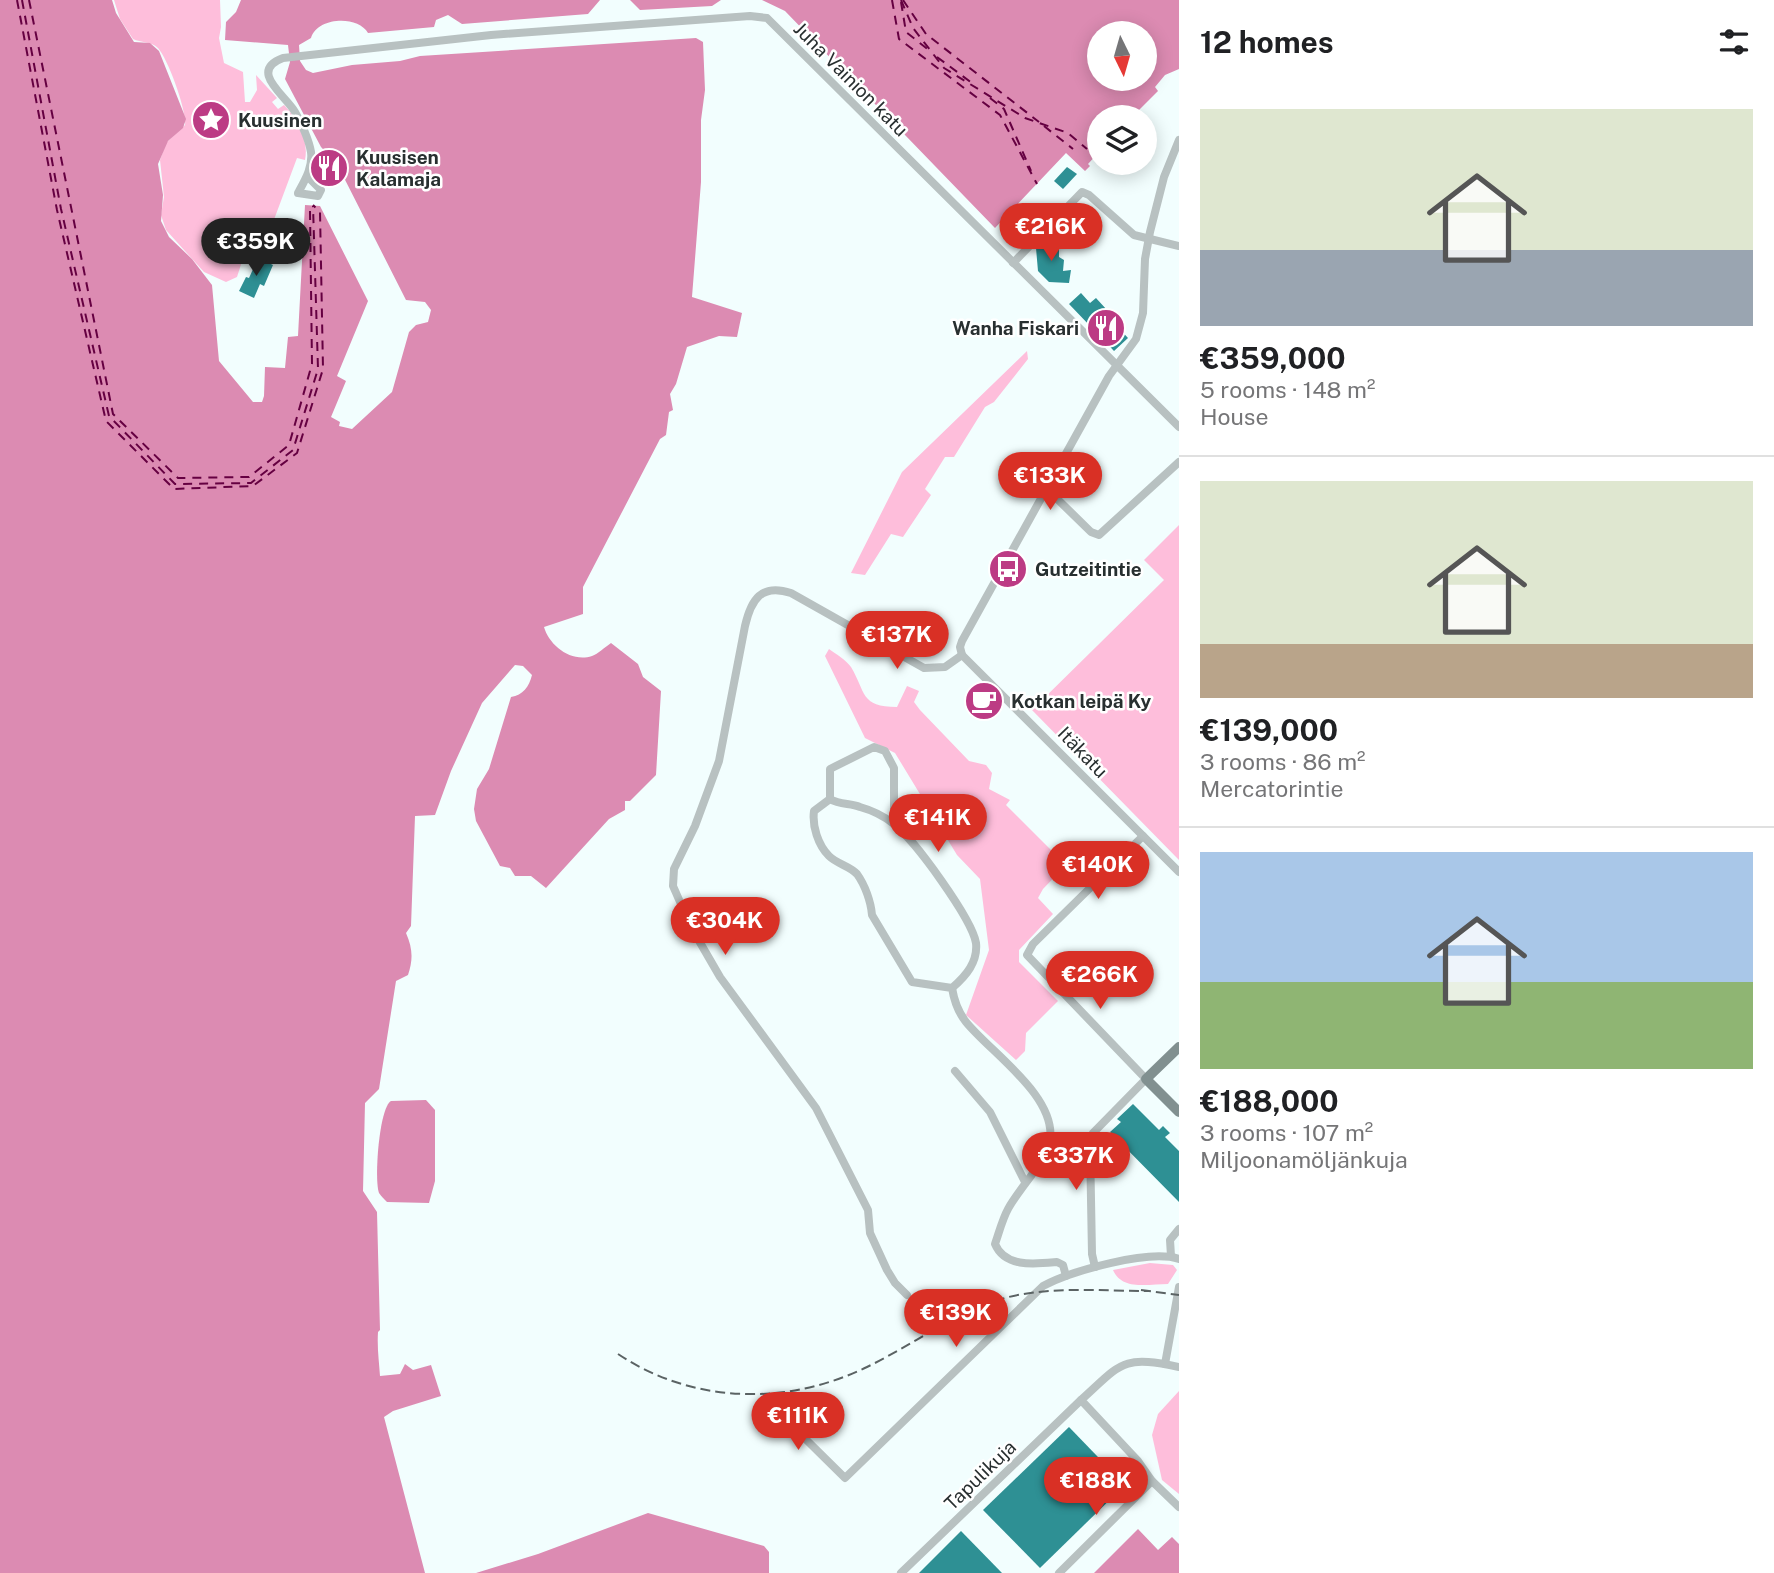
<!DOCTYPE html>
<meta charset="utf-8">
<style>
:root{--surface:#fff;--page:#f2f2f2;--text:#202124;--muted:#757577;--line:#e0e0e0;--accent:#d93025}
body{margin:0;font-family:"Public Sans",sans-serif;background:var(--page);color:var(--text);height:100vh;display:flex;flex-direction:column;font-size:26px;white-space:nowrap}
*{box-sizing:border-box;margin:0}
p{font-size:23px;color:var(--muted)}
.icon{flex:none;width:38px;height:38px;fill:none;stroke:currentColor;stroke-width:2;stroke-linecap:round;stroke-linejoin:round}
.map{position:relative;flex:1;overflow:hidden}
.side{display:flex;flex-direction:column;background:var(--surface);width:595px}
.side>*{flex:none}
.needle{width:46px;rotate:175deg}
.tools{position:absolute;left:1087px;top:21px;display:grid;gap:14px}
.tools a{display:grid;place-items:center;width:70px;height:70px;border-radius:50%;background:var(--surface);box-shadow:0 4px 18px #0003;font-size:35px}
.price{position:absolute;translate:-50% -60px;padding:0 16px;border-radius:24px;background:var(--accent);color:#fff;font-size:23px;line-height:46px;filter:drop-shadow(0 2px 4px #0008)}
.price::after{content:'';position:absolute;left:50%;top:42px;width:21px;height:16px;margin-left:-10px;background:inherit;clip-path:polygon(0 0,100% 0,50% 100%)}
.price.on{background:#222;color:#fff}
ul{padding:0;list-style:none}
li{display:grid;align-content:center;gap:14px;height:371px;padding:0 21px}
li+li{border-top:2px solid var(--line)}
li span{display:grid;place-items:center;height:217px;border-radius:0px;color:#555}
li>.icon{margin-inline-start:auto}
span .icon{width:126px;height:126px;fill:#fffc;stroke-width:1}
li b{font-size:30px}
h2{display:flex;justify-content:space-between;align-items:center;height:84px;padding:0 21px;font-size:30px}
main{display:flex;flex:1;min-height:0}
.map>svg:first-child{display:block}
</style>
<main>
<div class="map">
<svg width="1179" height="1573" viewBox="0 0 1179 1573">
<rect width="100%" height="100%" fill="#f2fefe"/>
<!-- green -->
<g fill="#febedb">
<path d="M 114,0 L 220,0 L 221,27 L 219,38 L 224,63 L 243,72 L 245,102 L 250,102 L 257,90 L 256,75 L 277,98 L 272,102 L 278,109 L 284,105 C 298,119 309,140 305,160 L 297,158 L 266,241 L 244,255 L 237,277 L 226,282 L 204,272 L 166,230 L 161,215 L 164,197 L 160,160 L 166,143 L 185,125 C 187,111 168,59 158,48 C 151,41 141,43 133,39 L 120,19 Z"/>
<polygon points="1027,351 1028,359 994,402 985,407 954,457 945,457 925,489 931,495 903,537 891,534 865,575 851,573 902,472"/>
<polygon points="1179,525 1179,860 1032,710 1164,580 1144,560"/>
<path d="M 829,649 C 836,654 846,660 851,667 C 866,692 860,707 897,707 L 907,686 L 919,691 L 914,702 L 920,710 L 969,761 L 986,765 L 992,773 L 989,789 L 1010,800 L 1006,805 L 1066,865 L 1043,889 L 1038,898 L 1053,914 L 1019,950 L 1019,962 L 1058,1001 L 1026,1033 L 1025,1051 L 1016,1060 L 966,1015 L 989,950 L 980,879 L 957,855 L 895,753 L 865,738 L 825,656 Z"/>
<path d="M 1150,1263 L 1173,1265 L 1177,1270 L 1168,1284 C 1149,1284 1122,1291 1113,1270 Z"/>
<polygon points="1179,1391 1179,1494 1162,1480 1152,1435 1158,1414"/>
</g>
<!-- water -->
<g fill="#dc8bb2" fill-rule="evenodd">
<path d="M 0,0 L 112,0 L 116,13 L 134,42 L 150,43 L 159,51 L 186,119 L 183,128 L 168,141 L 158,164 L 163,195 L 161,221 L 169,237 L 192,259 L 212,285 L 219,361 L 253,402 L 262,402 L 264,396 L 265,367 L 285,368 L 288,337 L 298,336 L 305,205 L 320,206 L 368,301 L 337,376 L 346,381 L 331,417 L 340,422 L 339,426 L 352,429 L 392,392 L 409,332 L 416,325 L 428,322 L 431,310 L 425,302 L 406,300 L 337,164 L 321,147 L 285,79 L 290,62 L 288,45 L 225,40 L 226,22 L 236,12 L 241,0 L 600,0 L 588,14 L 462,24 L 448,15 L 436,20 L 434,27 L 368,33 C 358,15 317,17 311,38 L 299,45 L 300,61 L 306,70 L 313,73 L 352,65 L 400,61 L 420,56 L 696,38 L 703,42 L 705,90 L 701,120 L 701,182 L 692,297 L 742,313 L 737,337 L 719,336 L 687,347 L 676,384 L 670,394 L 673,410 L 669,412 L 666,435 L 660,439 L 583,587 L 583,614 L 544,627 C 549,645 571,663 592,656 C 598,654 605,647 611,643 L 638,664 L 643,677 L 661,691 L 656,775 L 630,801 L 625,801 L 625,810 L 609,819 L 546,888 L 531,876 L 515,876 L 510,868 L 500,866 L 476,821 L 474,809 L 477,789 L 489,769 L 511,697 C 523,695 529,687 532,675 L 523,666 L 515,665 L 482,703 L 451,771 L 435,815 L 415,816 L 411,926 L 406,933 C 413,949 413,960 408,975 L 396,981 L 379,1089 L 365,1103 L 363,1191 L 377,1212 L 380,1330 L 378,1332 C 377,1348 379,1361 380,1376 L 400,1374 L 405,1364 L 413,1370 L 431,1365 L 441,1396 L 393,1411 L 384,1417 L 425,1573 L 0,1573 Z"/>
<polygon points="630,0 721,0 712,6 640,10"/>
<path d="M 762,0 L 1179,0 L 1179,69 L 1165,75 L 1155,87 L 1158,91 L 1132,117 L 1099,117 L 1099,152 L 1088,164 L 1090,166 L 1085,171 L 1066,153 L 995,228 L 785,11 ZM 1099,33 L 1144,33 L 1144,79 L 1099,79 Z"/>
<path d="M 426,1100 L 435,1110 L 435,1181 L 429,1203 L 387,1202 C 384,1199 381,1196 379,1193 C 374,1180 379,1108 391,1101 Z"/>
<polygon points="648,1513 764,1546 769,1552 769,1573 476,1573 538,1554"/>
<polygon points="1138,1529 1158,1550 1172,1537 1179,1544 1179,1573 1094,1573"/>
</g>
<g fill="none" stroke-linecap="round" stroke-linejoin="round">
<!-- ferry -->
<g stroke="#650041" stroke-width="2" stroke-dasharray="9 7" stroke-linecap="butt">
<polyline points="17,0 57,210 106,421 174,489 253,486 297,453 323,369 320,212 313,205"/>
<polyline points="22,0 61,209 109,416 175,484 251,483 293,450 318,369 313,206"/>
<polyline points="29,0 113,414 178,478 249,477 289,445 312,364 310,211 313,206"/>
<polyline points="892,0 899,39 1000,115 1037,184"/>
<polyline points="901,0 913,28 944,68 1025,118 1068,133 1087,149"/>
<polyline points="903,0 926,34 1039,122"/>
<polyline points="901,2 906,32 930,51"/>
<polyline points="937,57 972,83"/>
<polyline points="990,98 1004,109 1031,171"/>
<polyline points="1044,126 1073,149"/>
</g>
</g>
<!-- building -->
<g fill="#2e9094">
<polygon points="1067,167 1077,174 1063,189 1054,181"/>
<polygon points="1051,233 1052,249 1059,248 1059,257 1064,260 1063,271 1071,270 1069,283 1049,282 1038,271 1036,248"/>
<polygon points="258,258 273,265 264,286 260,284 254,298 239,291 246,277 249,278"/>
<polygon points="1081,293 1090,303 1096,298 1107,310 1104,312 1128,338 1114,351 1069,304"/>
<polygon points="1133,1104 1159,1130 1163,1126 1170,1133 1165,1137 1179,1151 1179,1202 1110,1132 1121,1122 1117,1119"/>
<polygon points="1069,1427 1125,1485 1040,1568 983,1510"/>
<polygon points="961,1531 1002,1573 919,1573"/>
</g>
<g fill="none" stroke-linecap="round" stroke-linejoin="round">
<!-- minor -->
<g stroke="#b8c1c1" stroke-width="8">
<path d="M 307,176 L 321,190 L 318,196 L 298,193 C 305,180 313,167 311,152 C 309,140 301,122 295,112 C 285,95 248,71 283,58 L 491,35 L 750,16 L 767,18 L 1179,427"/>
<polyline points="1013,263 1082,192 1089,195 1134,235 1179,246"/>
<polyline points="1046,488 1091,532 1099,535 1179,462"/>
<polyline points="962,655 960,647 962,641 1109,376 1136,339 1143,313 1145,259 1150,232 1164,177 1179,140"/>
<polyline points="962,655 1179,872"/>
<path d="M 830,799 L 814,811 C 812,826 818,845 829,856 C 837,864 850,866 857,874 C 865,885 871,902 872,915 L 912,982 L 952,988 C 954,1000 958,1012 966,1022 C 991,1053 1057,1096 1050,1141 C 1047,1160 1018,1190 1008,1209 C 1002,1220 999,1233 995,1244 C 1005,1268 1035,1264 1057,1262 L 1063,1265 L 1066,1276"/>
<path d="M 894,824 L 894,768 L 885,751 L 874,747 L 830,769 L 830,799 C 840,805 850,803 860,807 C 871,810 885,817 894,824 C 914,839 972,919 976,943 C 978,962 966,976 952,988"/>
<polyline points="955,1071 990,1112 1025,1182"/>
<polyline points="1171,1256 1170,1240 1179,1229"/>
<polyline points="1095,1267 1092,1254 1090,1145 1093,1133 1146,1079 1027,955 1033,944 1143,836"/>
<path d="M 907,1295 L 895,1283 L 887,1270 L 870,1233 L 868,1210 L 816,1108 L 720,977 L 691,927 L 673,886 L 674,869 L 695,826 L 719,761 L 745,626 C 751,600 761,583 791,593 L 924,668 L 945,667 L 962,655"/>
<polyline points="1165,1364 1179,1287"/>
<path d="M 1179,1367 C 1121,1355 1122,1363 1081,1400 L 1138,1461 L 1152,1481 L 1179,1507"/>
<path d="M 771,1405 L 845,1478 L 1043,1286 C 1071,1271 1149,1249 1179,1259"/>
<polyline points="901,1573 1081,1400"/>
<polyline points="1059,1573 1152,1481"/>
</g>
<!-- major -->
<polyline stroke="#819090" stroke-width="10" points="1179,1047 1146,1079 1179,1112"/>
<!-- rail -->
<g stroke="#5b6364" stroke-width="2" stroke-dasharray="10 5" stroke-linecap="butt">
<polyline points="1141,1290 1179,1295"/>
<path d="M 618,1354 C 693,1404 787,1406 867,1367 C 910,1346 950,1317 995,1301 C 1042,1285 1100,1291 1149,1291"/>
</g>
</g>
<!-- icons -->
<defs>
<symbol id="sight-disc" viewBox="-11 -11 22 22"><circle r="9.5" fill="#bc3b84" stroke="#fff"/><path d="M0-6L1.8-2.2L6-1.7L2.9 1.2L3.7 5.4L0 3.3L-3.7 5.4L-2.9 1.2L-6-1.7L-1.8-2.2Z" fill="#fff"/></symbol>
<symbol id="restaurant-disc" viewBox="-11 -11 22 22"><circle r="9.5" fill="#bc3b84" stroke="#fff"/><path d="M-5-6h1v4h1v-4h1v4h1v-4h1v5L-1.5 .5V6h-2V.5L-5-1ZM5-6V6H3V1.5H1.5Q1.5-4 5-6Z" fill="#fff"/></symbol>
<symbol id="bus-disc" viewBox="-11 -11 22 22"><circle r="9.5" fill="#bc3b84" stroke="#fff"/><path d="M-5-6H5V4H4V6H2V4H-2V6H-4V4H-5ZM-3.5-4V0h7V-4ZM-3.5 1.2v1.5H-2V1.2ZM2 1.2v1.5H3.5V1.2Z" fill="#fff"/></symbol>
<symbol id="cafe-disc" viewBox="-11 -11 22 22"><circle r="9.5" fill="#bc3b84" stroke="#fff"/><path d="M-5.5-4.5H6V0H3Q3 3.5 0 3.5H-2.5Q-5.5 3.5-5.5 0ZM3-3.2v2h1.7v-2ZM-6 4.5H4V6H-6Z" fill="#fff"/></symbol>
</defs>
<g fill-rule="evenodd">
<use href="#sight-disc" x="189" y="98" width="44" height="44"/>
<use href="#restaurant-disc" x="307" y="146" width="44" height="44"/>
<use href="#restaurant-disc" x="1084" y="306" width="44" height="44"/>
<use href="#bus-disc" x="986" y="547" width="44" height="44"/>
<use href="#cafe-disc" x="962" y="679" width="44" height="44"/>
</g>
<g text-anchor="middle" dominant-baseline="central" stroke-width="5" stroke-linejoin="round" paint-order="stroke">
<!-- street labels -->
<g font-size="19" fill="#282f30" stroke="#fff">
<text transform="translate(851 79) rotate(45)">Juha Vainion katu</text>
<text transform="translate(1083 752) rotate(46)">Itäkatu</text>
<text transform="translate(980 1475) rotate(-44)">Tapulikuja</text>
</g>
<!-- poi labels -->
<g font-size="19" font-weight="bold" fill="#282f30" stroke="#fff" text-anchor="start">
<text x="238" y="120">Kuusinen</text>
<text x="356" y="157">Kuusisen<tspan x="356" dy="22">Kalamaja</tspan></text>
<text x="1079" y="328" text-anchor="end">Wanha Fiskari</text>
<text x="1035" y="569">Gutzeitintie</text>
<text x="1011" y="701">Kotkan leipä Ky</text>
</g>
</g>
</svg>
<div class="tools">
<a><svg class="needle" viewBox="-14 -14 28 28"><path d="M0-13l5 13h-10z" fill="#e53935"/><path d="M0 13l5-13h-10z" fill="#757577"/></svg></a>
<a><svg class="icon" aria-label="layers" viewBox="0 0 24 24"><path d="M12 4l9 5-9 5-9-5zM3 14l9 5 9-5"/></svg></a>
</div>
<b class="price" style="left:1051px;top:263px">€216K</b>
<b class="price on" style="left:256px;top:278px">€359K</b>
<b class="price" style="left:1050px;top:512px">€133K</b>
<b class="price" style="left:897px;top:671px">€137K</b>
<b class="price" style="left:938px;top:854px">€141K</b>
<b class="price" style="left:1098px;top:901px">€140K</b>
<b class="price" style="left:725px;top:957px">€304K</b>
<b class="price" style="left:1100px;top:1011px">€266K</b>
<b class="price" style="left:1076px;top:1192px">€337K</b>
<b class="price" style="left:956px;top:1349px">€139K</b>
<b class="price" style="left:798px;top:1452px">€111K</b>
<b class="price" style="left:1096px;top:1517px">€188K</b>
</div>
<section class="side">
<h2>12 homes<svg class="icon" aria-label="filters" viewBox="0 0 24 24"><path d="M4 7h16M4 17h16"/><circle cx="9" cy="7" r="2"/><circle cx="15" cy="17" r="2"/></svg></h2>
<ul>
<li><span style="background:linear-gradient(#dfe7d0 65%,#9aa5b1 0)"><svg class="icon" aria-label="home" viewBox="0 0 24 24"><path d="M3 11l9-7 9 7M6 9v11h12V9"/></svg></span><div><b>€359,000</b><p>5 rooms · 148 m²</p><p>House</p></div></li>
<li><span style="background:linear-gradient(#dfe7d0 75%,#b9a48a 0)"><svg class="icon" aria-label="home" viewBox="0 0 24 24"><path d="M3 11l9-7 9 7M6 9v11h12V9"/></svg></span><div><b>€139,000</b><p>3 rooms · 86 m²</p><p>Mercatorintie</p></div></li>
<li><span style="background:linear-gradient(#a9c7e8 60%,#8fb573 0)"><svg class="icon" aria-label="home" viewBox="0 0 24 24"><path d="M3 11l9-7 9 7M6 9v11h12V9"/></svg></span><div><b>€188,000</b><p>3 rooms · 107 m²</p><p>Miljoonamöljänkuja</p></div></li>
</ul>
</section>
</main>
